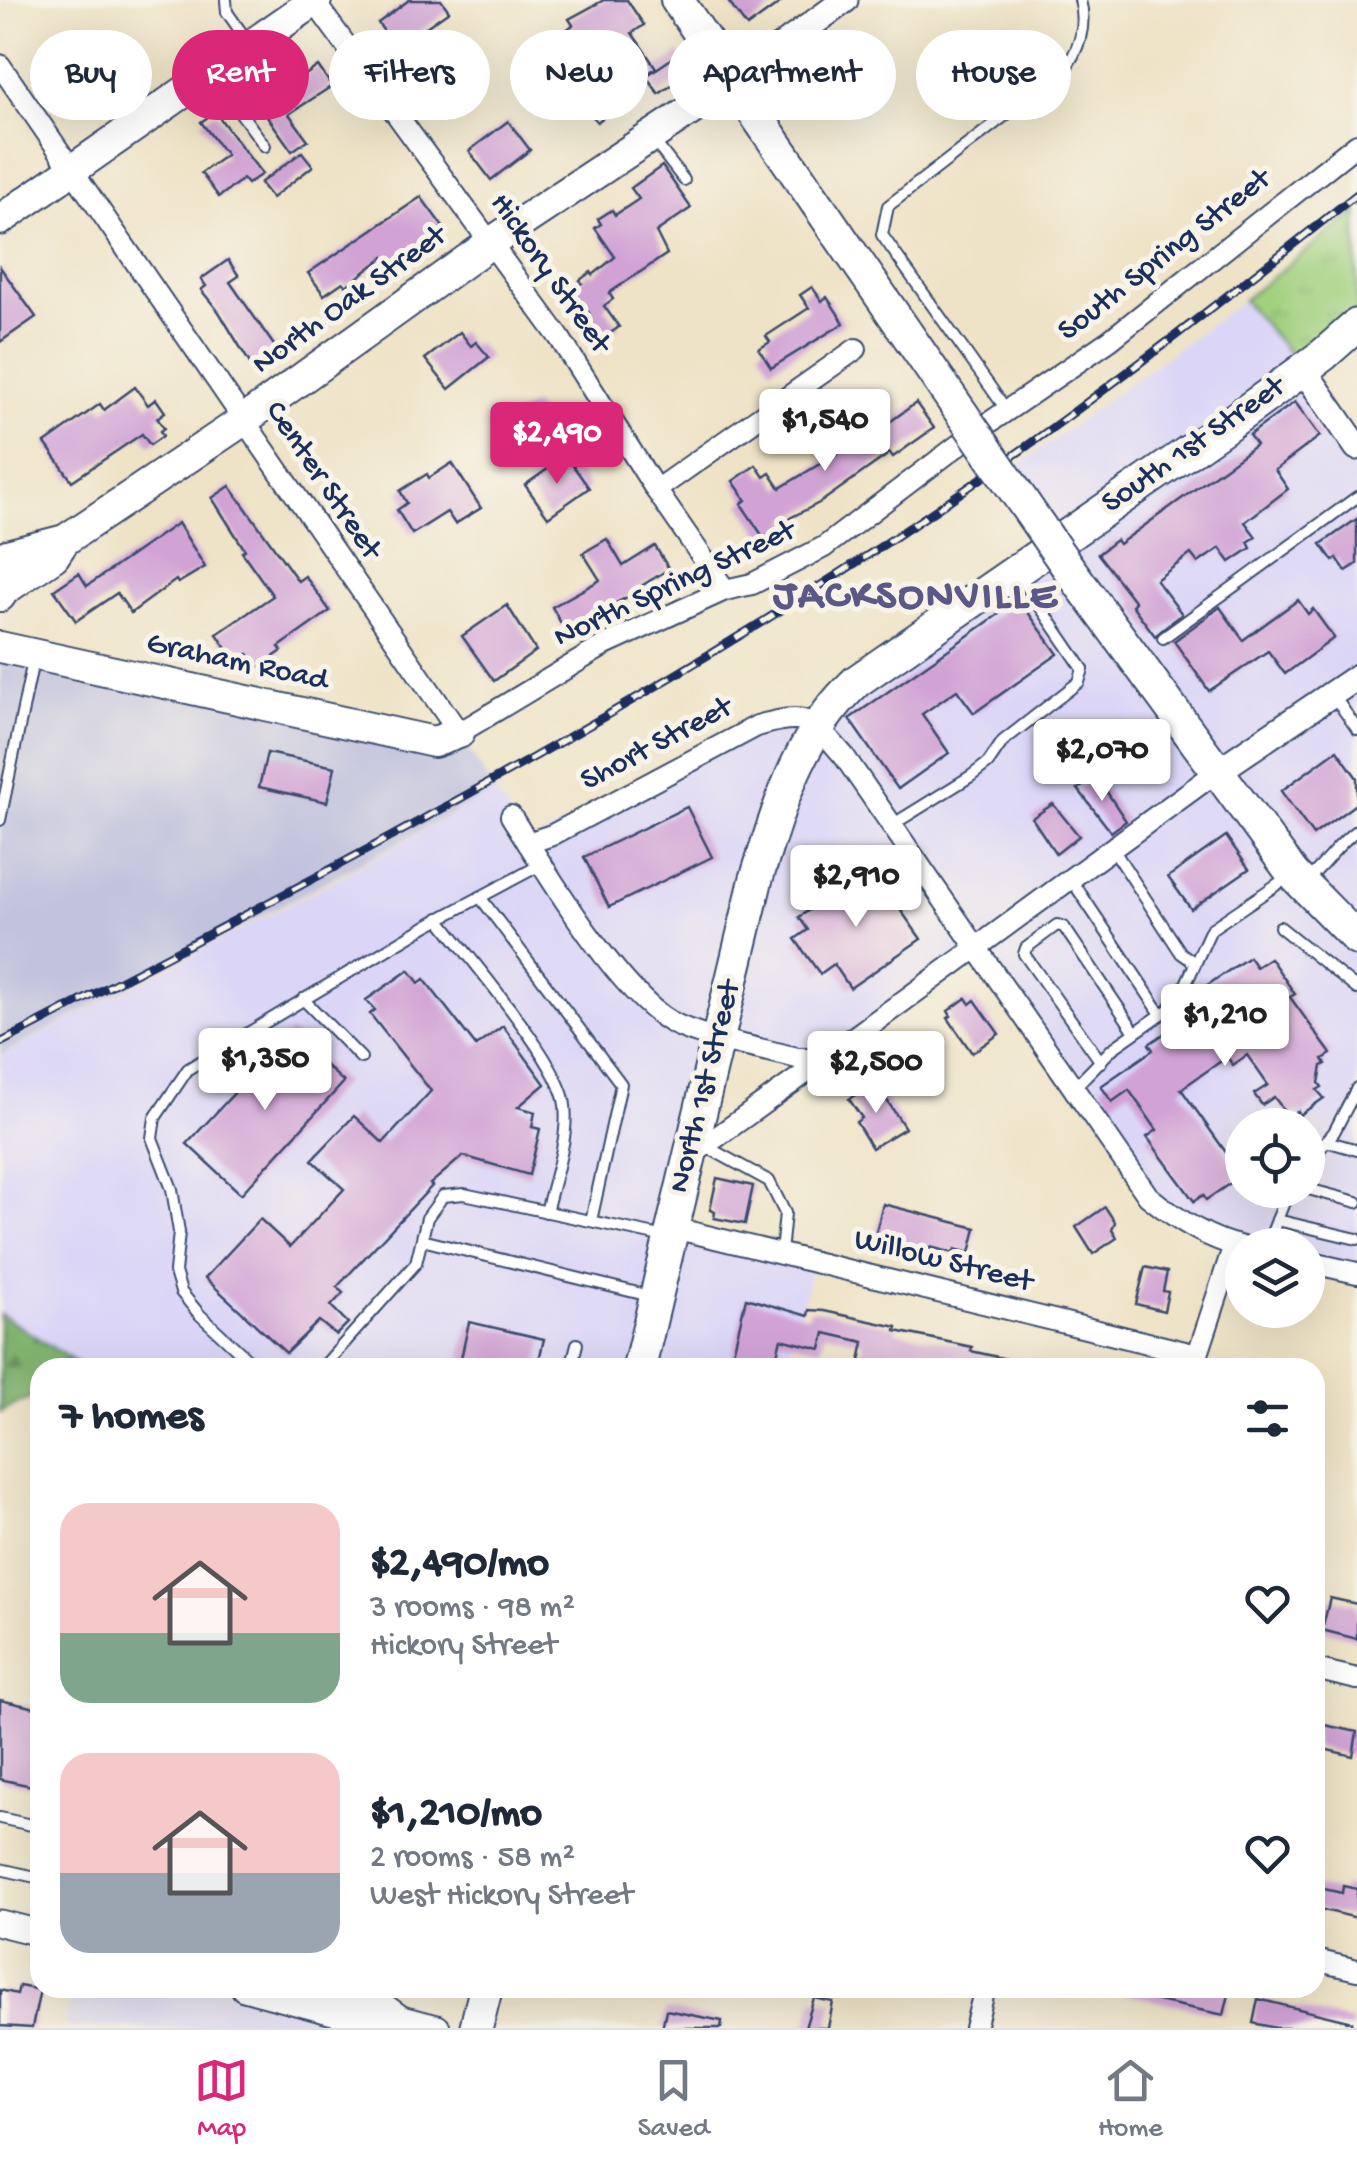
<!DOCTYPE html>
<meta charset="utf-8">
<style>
:root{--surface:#fff;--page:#f2f2f3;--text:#1f2937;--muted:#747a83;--line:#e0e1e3;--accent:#db2777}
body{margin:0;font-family:"Gochi Hand",sans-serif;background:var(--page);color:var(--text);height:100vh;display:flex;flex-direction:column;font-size:38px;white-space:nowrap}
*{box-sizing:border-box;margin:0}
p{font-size:32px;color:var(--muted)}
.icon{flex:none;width:55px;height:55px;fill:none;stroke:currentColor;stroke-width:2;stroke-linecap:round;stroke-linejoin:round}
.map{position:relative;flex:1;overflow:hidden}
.side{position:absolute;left:30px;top:1358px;width:1295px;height:640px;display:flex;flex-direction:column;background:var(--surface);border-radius:30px;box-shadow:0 10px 40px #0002}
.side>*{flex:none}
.banner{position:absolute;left:30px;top:30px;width:1298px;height:90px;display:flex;gap:20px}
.controls{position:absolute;left:1225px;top:1108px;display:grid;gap:20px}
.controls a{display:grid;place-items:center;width:100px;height:100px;border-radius:50%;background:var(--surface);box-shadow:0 10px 40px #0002;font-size:50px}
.price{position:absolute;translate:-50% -85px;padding:0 22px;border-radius:10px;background:#fff;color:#222;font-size:32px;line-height:65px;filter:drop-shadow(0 2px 5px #0008)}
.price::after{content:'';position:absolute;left:50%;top:60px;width:30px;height:22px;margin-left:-15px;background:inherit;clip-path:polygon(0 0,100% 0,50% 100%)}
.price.selected{background:var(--accent);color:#fff}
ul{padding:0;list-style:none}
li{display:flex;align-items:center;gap:30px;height:250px;padding:0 30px}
li span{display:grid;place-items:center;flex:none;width:280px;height:200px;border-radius:30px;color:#555}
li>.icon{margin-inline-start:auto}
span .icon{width:120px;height:120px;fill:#fffc;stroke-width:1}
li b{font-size:42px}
h2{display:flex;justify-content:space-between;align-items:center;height:120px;padding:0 30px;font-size:42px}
.chip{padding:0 35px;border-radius:45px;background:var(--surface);box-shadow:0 10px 40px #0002;font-size:35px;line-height:90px}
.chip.selected{background:var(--accent);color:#fff}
.dock{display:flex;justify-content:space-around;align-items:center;height:140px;border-top:2px solid var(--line);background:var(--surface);font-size:28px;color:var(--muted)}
.dock a{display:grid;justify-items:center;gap:5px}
.dock .selected{color:var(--accent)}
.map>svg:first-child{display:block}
</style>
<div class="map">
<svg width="1357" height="2028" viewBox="0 0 1357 2028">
<defs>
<pattern id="grass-tufts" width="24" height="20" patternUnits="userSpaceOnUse" patternTransform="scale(2.5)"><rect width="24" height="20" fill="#a1d07e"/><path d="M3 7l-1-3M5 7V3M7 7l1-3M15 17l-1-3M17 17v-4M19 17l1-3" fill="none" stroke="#8ab36f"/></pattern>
<pattern id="forest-firs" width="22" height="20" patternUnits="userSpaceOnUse" patternTransform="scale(2.5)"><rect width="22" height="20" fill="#80b26d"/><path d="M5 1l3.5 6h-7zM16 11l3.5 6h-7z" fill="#68915d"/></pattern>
</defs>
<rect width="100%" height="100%" fill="#f7f3e8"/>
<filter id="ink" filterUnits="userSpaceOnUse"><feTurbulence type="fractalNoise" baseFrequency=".01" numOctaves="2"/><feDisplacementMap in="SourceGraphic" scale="20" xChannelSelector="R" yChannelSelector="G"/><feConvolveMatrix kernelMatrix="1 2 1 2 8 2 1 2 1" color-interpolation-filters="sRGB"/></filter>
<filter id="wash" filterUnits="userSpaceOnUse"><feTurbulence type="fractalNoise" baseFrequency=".0048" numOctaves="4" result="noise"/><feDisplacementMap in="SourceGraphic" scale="40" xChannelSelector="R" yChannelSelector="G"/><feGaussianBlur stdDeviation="2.25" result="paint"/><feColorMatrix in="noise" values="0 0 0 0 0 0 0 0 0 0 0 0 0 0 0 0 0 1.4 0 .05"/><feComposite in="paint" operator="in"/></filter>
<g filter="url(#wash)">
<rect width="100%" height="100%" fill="#eee3c6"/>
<!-- built -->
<g fill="#dbd6f7" fill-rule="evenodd">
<path d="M 1243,300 L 1303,369 L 1357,447 L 1357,1273 L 1308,1262 L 1308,1245 L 1242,1245 L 1170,1214 L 976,951 L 813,1058 L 720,1039 L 674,1227 L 813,1261 L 787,1367 L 83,1367 L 0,1314 L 0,1056 L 323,886 L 494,791 L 529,843 L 757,726 L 816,724 L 1054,548 L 1004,476 ZM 1242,1125 L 1308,1125 L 1308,1190 L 1242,1190 Z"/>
<polygon points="75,1988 244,1988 437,2028 64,2028"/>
</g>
<!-- industrial -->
<polygon fill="#c1c2dd" points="0,647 459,733 494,791 0,1055"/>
<!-- grass -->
<polygon fill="url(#grass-tufts)" stroke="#5e806e" stroke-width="2.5" points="1357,211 1357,325 1303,369 1243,300"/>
<!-- forest -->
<polygon fill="url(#forest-firs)" stroke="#4e7066" stroke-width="2.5" points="0,1314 83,1367 40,1368 40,1393 0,1412"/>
<g id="blocks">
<!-- building -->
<g fill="#d1a3d5">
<polygon points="409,0 441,0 449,11 419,32 425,39 402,56 378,23"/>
<polygon points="604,0 627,0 644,25 632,33 656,68 618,94 624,103 597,122 565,78 562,80 560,76 544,88 524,60 573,25 569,19"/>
<polygon points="727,0 784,0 747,27"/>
<polygon points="680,53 692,71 659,94 646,76"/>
<polygon points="318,66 332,86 289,114 308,140 292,151 245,85 260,75 276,96"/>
<polygon points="215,112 262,174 247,184 243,179 219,197 201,173 226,155 201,122"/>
<polygon points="508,121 530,150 491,180 469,151"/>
<polygon points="302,152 313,166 272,198 260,183"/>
<polygon points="662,166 691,208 656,232 667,254 609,293 613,299 604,306 619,327 601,340 584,317 589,313 572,290 582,283 580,280 591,272 593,275 615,257 595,228 601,224 598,219 612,210 615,215 639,199 631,188"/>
<polygon points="421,197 443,227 434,234 435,236 392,268 384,257 346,286 343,282 324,295 308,273"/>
<polygon points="228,260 239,276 230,282 280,354 254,370 219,312 201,290 206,286 201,279"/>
<polygon points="0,267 36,317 0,342"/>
<polygon points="812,287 822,301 827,297 844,323 771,368 759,349 770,342 766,336 809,308 800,295"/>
<polygon points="460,332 471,346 476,342 489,357 449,389 425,359"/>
<polygon points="135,387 148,405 156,399 165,412 157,418 164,428 160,431 163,436 150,445 142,434 72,481 45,443 100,404 104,410"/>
<polygon points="1295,402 1320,436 1275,470 1288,489 1245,522 1256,537 1248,542 1251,548 1230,562 1220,548 1198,563 1191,554 1156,580 1182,614 1155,636 1132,605 1135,602 1098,554 1116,540 1119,544 1256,445 1249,435"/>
<polygon points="916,403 934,428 893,457 890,453 821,502 790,518 787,522 792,529 779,537 775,531 764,538 741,504 746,500 733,481 756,465 764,477 770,473 780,488 841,451 838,448 854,436 859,444"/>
<polygon points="533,404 553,435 528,450 509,419"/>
<polygon points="566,456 589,488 548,517 525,485"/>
<polygon points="452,463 481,508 455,524 447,512 412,534 397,510 407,503 400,491 427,474 429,478"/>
<polygon points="230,486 298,581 305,576 330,611 279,647 282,651 257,668 248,654 236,662 217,634 273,596 242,552 245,550 212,498"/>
<polygon points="1357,519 1357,564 1346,571 1337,558 1333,561 1321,544"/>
<polygon points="178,523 205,567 178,583 176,580 131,613 117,593 76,621 54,590 79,573 87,586"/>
<polygon points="607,539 623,566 655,546 669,569 633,591 635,593 583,620 586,624 567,634 552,607 600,580 583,553"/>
<polygon points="1019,600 1058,654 974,713 957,690 922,714 949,753 898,789 849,719"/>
<polygon points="1298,600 1308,614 1313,609 1334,638 1285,674 1268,651 1209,691 1174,641 1220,607 1243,640"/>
<polygon points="507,605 536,651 494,681 462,636"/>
<polygon points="1337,750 1357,778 1357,803 1313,835 1281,791"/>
<polygon points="267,753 335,767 327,802 259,787"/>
<polygon points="1097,777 1126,821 1111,832 1078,789"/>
<polygon points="1053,804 1079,836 1056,854 1032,818"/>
<polygon points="687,807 712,857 609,907 584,857"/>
<polygon points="1226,836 1249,869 1191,909 1168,877"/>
<polygon points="871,868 921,939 850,988 834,964 820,974 795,939 808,930 799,917"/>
<polygon points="1249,957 1256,967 1270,958 1295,994 1290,997 1331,1054 1323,1059 1326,1064 1322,1066 1319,1083 1322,1087 1317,1090 1324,1098 1300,1115 1298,1111 1289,1117 1274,1097 1262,1105 1254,1094 1268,1085 1247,1055 1233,1065 1227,1057 1181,1089 1242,1175 1206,1200 1203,1195 1194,1201 1147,1137 1157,1130 1129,1090 1112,1102 1101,1086 1153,1050 1149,1044 1168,1031 1172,1038 1211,1012 1197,992"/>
<polygon points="409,970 419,983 424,979 476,1046 503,1026 545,1084 518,1107 535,1112 532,1127 540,1129 529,1175 463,1156 430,1184 432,1186 337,1287 343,1293 331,1306 348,1323 336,1335 319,1321 286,1353 205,1278 260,1219 290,1247 344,1189 312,1160 354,1116 383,1143 431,1091 370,1014 375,1010 366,1000"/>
<polygon points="966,998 970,1004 975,1000 999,1034 972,1053 948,1018 951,1016 948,1011"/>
<polygon points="290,1033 344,1082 241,1194 187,1144"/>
<polygon points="875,1082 905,1128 872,1148 856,1122 862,1118 849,1099"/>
<polygon points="717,1178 753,1186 745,1224 714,1218 715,1212 710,1210"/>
<polygon points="883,1204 976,1228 970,1253 955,1249 954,1253 930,1247 929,1252 874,1240"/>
<polygon points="1105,1207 1115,1222 1112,1230 1117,1238 1093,1254 1076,1227"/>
<polygon points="1145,1267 1167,1272 1163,1291 1168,1292 1164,1311 1136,1304"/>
<polygon points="746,1298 808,1316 809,1310 824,1311 897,1327 896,1331 972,1347 971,1351 1016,1361 1016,1368 890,1368 860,1361 864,1342 825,1333 821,1349 781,1339 774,1366 732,1357"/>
<polygon points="469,1322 544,1339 537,1368 459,1368"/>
<polygon points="1330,1598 1357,1604 1357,1639 1322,1630"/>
<polygon points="0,1700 40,1709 40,1788 0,1779"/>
<polygon points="1315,1723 1357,1732 1353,1756 1315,1747"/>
<polygon points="1343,1886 1357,1889 1357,1918 1315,1908 1315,1887 1342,1893"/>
<polygon points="19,1986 40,1990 32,2028 0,2026 0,1990 17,1994"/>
<polygon points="1124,1988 1218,1988 1230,1990 1224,2015 1124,1994"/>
<polygon points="814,1998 833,2002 828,2028 805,2028"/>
<polygon points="1258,1999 1352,2022 1352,2028 1276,2028 1253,2023"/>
<polygon points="666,2010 722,2021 721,2028 662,2028"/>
</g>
</g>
</g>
<g filter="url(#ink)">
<use href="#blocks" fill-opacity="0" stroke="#3b4a6e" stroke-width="2.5"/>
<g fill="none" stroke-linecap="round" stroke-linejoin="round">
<defs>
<g id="service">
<polyline points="226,0 227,12 248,42"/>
<polyline points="214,77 265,146"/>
<polyline points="654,141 684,180"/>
<path d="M 1008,412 L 882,235 L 888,206 L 1063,71 C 1079,51 1087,26 1080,0"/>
<polyline points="1163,638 1357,497"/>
<polyline points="1333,695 1357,729"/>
<polyline points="0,820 34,656"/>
<polyline points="892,825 971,776 988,763 1003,741 1079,682 1083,669 1020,577"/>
<polyline points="1113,849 1181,953 1195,963"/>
<polyline points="1071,879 1161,1014"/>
<path d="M 1306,881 C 1326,864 1336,845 1357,830"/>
<polyline points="480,897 621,1084 591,1221"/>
<path d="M 439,918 C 468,957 561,1063 565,1105 C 569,1139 554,1178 546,1212"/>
<polyline points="1280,927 1357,989"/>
<polyline points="303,999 361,1058"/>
<polyline points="1101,1062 1024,954 1026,948 1057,925 1064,927 1135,1032"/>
<polyline points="1074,1088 1112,1049 1169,1009 1185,986 1211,929 1288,877"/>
<polyline points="1326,1141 1357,1150"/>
<polyline points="707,1147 769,1181 785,1213 781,1253"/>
<polyline points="1308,1163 1334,1132 1357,1088"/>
<polyline points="1308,1189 1357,1202"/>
<polyline points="1277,1220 1357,1239"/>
<polyline points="422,1240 650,1296"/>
<polyline points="1267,1245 1289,1190"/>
<polyline points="257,1368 199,1314 181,1292 175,1272 179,1232 172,1189 152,1138 155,1118 188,1069 428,925 542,864"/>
<polyline points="322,1368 416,1263 427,1218 443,1196 464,1194 665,1237"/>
<polyline points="571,1368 577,1344"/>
<polyline points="0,1818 40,1827"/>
<polyline points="0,1869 40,1878"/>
<polyline points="34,1931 40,1904"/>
</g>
<g id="minor">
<polyline points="313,0 559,337 656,490 725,590"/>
<polyline points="0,65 459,733 605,645 725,590 752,584 824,547 977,431 1110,340 1357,144"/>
<polyline points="656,490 856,349"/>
<path d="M 511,816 C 546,871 617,991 671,1022 C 699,1038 764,1049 797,1058 L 813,1058 L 835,1051 L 1218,771"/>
<path d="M 528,843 L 552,835 L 757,726 C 808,712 810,717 844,756 L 1148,1196 C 1176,1219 1207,1239 1242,1247"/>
<polyline points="689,1157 832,1054"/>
<polyline points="674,1228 1197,1355"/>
<polyline points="1308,1262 1357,1273"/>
<polyline points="1194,1366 1234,1245"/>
<polyline points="1315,1669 1357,1679"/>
<polyline points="1315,1960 1357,1970"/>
<polyline points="975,2028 985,1988"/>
</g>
<g id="tertiary">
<polyline points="733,82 845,0"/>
<polyline points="1303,369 1357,447"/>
<polyline points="1218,771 1357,677"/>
<polyline points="0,1923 40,1933"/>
<polyline points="244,1988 348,2016 401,2019 437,2028"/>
<polyline points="314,1988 376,2001 401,2019"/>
</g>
<g id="secondary">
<polyline points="0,220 316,0"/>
<polyline points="0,560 7,555 65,540 244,420 492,242 733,82"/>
<polyline points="0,596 4,590 54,556 62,544"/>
<polyline points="0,647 434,742 459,733"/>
</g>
<g id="primary">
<polyline points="677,0 816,202"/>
<polyline points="1067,566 1293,874 1357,939"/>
<path d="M 639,1368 L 756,880 C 780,805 797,737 857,681 L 1223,428 L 1323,355 L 1357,325"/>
<polyline points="476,2028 486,1988"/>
</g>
</defs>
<!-- service casing -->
<use href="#service" stroke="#3b4a6e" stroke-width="14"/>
<!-- minor casing -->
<use href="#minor" stroke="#3b4a6e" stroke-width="24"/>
<!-- tertiary casing -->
<use href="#tertiary" stroke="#3b4a6e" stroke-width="29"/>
<!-- secondary casing -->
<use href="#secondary" stroke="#3b4a6e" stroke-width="34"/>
<!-- primary casing -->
<use href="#primary" stroke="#3b4a6e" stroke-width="36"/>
<!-- service -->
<use href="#service" stroke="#fff" stroke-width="10"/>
<!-- minor -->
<use href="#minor" stroke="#fff" stroke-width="20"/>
<!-- tertiary -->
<use href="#tertiary" stroke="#fff" stroke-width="25"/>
<!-- secondary -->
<use href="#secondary" stroke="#fff" stroke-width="30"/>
<!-- primary -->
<use href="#primary" stroke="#fff" stroke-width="32"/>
<defs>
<path id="rail" d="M 0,1043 C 296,890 591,735 871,553 C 1040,443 1199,319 1357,194"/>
</defs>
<!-- rail casing -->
<use href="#rail" stroke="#1b2f5e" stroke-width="9"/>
<!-- rail -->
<use href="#rail" stroke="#f7f3e8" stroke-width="5" stroke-dasharray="15" stroke-linecap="butt"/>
<defs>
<polyline id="primary-bridge" points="816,202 1067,566"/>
</defs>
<!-- primary-bridge casing -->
<use href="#primary-bridge" stroke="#3b4a6e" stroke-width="36" stroke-linecap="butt"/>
<!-- primary-bridge -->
<use href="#primary-bridge" stroke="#fff" stroke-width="32"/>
</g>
</g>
<g text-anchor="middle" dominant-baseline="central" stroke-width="10" stroke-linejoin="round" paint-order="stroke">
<!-- street labels -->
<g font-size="32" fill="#1b2f5e" stroke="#f7f3e8">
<text transform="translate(1165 256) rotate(-38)">South Spring Street</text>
<text transform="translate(549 274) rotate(55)">Hickory Street</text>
<text transform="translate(350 301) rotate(-36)">North Oak Street</text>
<text transform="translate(1194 446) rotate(-35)">South 1st Street</text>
<text transform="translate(322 481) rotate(56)">Center Street</text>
<text transform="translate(675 585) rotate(-25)">North Spring Street</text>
<text transform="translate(237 663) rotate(12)">Graham Road</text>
<text transform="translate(657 745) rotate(-28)">Short Street</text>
<text transform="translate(706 1087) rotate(-76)">North 1st Street</text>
<text transform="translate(943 1262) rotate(14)">Willow Street</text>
</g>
<!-- district labels -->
<g font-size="42" font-weight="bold" letter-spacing="2.5" fill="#5b5888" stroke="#f7f3e8">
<text x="916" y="598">JACKSONVILLE</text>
</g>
</g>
</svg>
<div class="controls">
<a><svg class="icon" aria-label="locate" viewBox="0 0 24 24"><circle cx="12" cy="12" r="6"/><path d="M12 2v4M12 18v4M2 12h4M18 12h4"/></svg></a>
<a><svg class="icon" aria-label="layers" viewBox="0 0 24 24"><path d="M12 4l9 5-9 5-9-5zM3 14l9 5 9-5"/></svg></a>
</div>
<b class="price" style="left:825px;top:474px">$1,540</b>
<b class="price selected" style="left:557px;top:487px">$2,490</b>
<b class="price" style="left:1102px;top:804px">$2,070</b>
<b class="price" style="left:856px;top:930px">$2,910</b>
<b class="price" style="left:1225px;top:1069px">$1,210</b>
<b class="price" style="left:265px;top:1113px">$1,350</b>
<b class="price" style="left:876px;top:1116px">$2,500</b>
<div class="banner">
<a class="chip">Buy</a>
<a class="chip selected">Rent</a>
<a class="chip">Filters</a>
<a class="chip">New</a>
<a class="chip">Apartment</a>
<a class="chip">House</a>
</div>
<section class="side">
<h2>7 homes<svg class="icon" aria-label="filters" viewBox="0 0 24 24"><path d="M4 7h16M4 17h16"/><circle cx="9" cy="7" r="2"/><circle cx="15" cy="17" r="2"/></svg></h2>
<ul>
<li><span style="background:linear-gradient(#f6c9c9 65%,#7fa58c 0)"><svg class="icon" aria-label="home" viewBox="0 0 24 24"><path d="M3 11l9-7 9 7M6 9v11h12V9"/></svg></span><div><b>$2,490/mo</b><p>3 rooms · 98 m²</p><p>Hickory Street</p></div><svg class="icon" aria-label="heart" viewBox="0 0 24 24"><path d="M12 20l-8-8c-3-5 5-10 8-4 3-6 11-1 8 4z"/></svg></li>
<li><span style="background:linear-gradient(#f6c9c9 60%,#9aa5b1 0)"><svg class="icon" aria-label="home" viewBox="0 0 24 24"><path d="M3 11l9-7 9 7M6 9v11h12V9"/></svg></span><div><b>$1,210/mo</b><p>2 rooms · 58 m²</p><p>West Hickory Street</p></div><svg class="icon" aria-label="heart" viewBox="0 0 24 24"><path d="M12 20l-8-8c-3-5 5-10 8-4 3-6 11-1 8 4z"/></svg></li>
</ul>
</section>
</div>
<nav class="dock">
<a class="selected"><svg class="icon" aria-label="map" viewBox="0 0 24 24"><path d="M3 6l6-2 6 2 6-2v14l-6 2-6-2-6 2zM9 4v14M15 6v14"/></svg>Map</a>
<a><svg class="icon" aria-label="saved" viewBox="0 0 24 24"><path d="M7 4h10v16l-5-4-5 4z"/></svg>Saved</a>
<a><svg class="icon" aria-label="home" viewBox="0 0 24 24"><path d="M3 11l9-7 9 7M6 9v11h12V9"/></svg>Home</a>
</nav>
